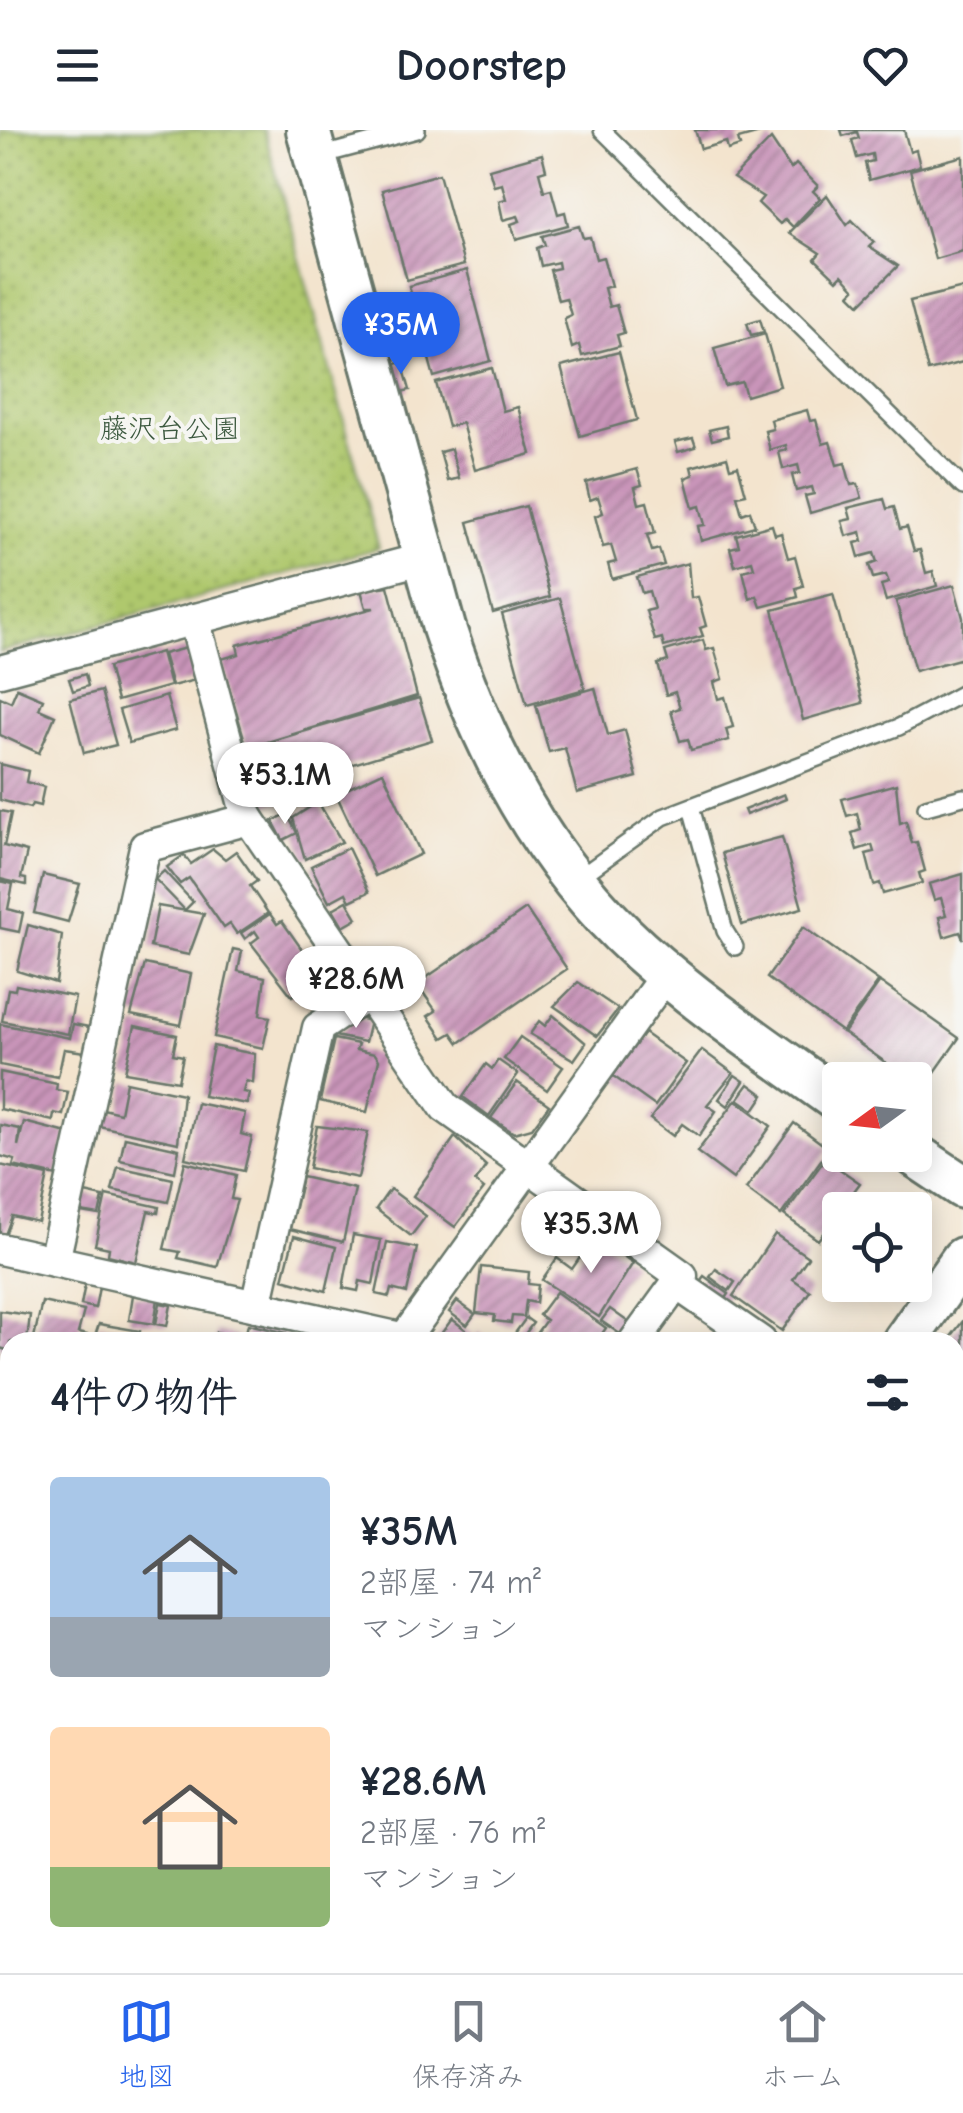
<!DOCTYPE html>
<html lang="ja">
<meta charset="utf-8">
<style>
:root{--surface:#fff;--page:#f2f2f3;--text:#1f2937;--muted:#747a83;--line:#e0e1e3;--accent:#2563eb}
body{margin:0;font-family:"Comic Neue","Klee One",sans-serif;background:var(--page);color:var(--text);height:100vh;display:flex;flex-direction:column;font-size:38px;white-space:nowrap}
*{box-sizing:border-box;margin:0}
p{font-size:32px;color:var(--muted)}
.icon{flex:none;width:55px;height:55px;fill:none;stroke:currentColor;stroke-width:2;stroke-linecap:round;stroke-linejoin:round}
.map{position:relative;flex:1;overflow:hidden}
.drawer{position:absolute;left:0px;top:1202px;width:965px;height:642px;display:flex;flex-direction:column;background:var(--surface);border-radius:30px 30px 0 0;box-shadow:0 5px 25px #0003}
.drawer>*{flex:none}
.needle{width:65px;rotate:255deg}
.tools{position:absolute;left:822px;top:932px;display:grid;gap:20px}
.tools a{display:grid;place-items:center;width:110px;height:110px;border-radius:10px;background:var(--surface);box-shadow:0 5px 25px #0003;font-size:50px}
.price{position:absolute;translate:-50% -85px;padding:0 22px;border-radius:35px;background:#fff;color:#222;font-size:32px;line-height:65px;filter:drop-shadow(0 2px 5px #0008)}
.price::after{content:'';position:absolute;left:50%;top:60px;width:30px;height:22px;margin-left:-15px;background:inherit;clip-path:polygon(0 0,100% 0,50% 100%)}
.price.selected{background:var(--accent);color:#fff}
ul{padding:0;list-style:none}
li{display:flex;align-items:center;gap:30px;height:250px;padding:0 50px}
li span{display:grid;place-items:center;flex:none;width:280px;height:200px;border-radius:10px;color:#555}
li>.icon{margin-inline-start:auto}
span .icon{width:120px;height:120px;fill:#fffc;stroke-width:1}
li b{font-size:42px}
h2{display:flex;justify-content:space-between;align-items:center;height:120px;padding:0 50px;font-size:42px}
header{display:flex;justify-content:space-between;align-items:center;height:130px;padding:0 50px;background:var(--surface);font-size:45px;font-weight:700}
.tabs{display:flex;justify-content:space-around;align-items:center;height:140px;border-top:2px solid var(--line);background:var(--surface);font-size:28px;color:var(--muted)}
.tabs a{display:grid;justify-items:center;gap:5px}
.tabs .selected{color:var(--accent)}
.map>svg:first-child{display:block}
</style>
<header><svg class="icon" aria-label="menu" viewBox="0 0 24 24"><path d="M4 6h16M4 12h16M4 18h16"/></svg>Doorstep<svg class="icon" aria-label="heart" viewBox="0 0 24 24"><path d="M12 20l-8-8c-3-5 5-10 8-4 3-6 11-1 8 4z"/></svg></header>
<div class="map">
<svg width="963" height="1843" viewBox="0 0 963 1843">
<defs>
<pattern id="park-dots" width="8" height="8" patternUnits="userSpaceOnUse" patternTransform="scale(2.5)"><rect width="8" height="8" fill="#afc86d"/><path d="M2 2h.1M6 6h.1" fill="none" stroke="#8ea45a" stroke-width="1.8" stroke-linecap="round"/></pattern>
<pattern id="building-hatch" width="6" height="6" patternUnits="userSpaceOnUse" patternTransform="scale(2.5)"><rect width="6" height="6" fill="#c994b9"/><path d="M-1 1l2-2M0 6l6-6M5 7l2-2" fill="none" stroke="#a37a97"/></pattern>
</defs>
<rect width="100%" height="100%" fill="#f6f6f2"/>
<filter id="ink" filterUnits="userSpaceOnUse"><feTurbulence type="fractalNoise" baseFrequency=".01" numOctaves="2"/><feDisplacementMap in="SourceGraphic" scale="20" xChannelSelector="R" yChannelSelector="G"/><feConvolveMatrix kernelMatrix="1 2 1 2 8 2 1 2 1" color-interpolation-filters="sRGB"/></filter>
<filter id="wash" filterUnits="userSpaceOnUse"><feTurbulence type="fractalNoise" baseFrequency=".0048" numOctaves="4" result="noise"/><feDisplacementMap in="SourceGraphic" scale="40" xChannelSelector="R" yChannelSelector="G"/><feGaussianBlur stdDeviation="2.25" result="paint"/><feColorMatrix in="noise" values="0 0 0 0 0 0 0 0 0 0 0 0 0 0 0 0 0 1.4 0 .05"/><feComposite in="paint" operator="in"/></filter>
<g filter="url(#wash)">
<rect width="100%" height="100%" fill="#f3e4ce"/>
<!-- park -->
<polygon fill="url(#park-dots)" stroke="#678250" stroke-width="2.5" points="0,0 264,0 379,418 0,522"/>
<g id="blocks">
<!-- building -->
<g fill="url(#building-hatch)">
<polygon points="695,0 767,0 767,1 738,9 740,16 728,20 726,12 701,19"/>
<polygon points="841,0 904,0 910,22 916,20 920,36 869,50 865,33 873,31 872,24 857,28 852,10 859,8 857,2 843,6"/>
<polygon points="771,9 791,39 796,34 818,56 813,61 820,68 793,97 785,89 780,94 758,73 763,67 733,48"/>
<polygon points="542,24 546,40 539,42 544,61 551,59 558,84 565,82 568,95 516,109 511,94 520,91 518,86 503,90 499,71 506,69 502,54 494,56 489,39"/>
<polygon points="963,26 963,121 935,129 910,40"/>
<polygon points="439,44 464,135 407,150 382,60"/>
<polygon points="827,65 847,95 852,90 874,112 869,117 898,136 860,174 850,164 855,159 842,145 837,150 815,129 820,123 789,103"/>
<polygon points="579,96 583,108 590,107 596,129 603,127 611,156 604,158 609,177 616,175 624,203 617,205 620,216 582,226 579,215 572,218 564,188 571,185 566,168 558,170 550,140 559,138 558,132 541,136 537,118 545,115 542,106"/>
<polygon points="467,140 491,231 434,247 409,156"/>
<polygon points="963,158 963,232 928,241 910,171"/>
<polygon points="760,189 764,202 751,205 747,193"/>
<polygon points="765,204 780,256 746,266 742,252 725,256 714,218"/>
<polygon points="619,222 637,290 580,306 561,237"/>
<polygon points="402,232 410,260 400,262 392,235"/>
<polygon points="492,238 503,281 518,277 531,324 475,340 462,293 448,297 436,253"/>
<polygon points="807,280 810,291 816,290 823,314 830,312 837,335 845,333 851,355 858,354 862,368 810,383 805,366 814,364 812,357 796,361 792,345 800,343 798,335 783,339 779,322 787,320 786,315 770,320 765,301 773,299 771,290"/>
<polygon points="726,296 728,306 712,310 709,300"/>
<polygon points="693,308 696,317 678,322 675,312"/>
<polygon points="451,319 459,348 448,351 440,322"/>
<polygon points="727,327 730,338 738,336 746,364 737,366 742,384 750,381 755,396 701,411 698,396 705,395 700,376 693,378 685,348 693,345 691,337"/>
<polygon points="637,339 642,355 635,357 639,374 647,372 655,403 647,405 652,421 659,419 664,435 612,449 608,434 616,432 611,415 603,417 595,386 603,383 598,367 590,370 586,353"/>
<polygon points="884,369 887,379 894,377 900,399 907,397 914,421 920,420 926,443 933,441 937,456 886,471 881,455 889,453 886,445 873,448 869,435 877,432 874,423 859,427 855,413 863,411 861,402 846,406 842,391 851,389 848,378"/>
<polygon points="526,376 550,467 493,483 468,392"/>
<polygon points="772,395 775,405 781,403 788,428 795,426 803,456 796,458 798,467 761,477 757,466 750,469 743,441 754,438 752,431 735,436 730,418 739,416 736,405"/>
<polygon points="688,433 691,468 698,467 706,496 700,498 703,506 664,517 662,508 655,510 646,481 654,479 649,461 642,463 637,447"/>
<polygon points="954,455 963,488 963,528 915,541 896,471"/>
<polygon points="388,456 417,566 258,615 419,568 432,610 284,655 289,669 264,676 221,529 239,524 237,515 374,478 366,478 361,460"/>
<polygon points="833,464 863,573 803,590 773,480"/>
<polygon points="560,468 585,559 527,575 502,484"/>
<polygon points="703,510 706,520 714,518 723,549 714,552 718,569 725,567 733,597 726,599 729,610 691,620 688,609 680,611 671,581 680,578 675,562 666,565 658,534 668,531 665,521"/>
<polygon points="186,518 195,550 172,556 163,524"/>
<polygon points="161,522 170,556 117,571 108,537"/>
<polygon points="85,544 88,556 73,561 69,549"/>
<polygon points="17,558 43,569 39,579 55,586 39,623 0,605 0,567 11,572"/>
<polygon points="595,558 608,605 625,600 637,647 577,663 565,618 549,622 536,575"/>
<polygon points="101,561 116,615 84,623 70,569"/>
<polygon points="166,566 176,600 129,613 119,580"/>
<polygon points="0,634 28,641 26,652 44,657 40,676 32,674 30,678 0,670"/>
<polygon points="383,642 421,724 375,746 336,664"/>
<polygon points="896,654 900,693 906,691 912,713 917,712 925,741 919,743 922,753 883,764 880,753 874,755 866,724 874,722 872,715 857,720 852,703 861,700 857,683 847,686 842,669"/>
<polygon points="784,664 786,669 746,685 744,680"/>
<polygon points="318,672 342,712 305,729 293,688"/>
<polygon points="0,681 11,683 4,716 27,722 21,748 26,749 26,755 0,749"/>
<polygon points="287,684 297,703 283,710 273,691"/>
<polygon points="782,707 802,778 742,795 722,723"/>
<polygon points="348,718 369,762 350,771 346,763 329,772 311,736"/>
<polygon points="213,719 225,729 236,721 257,751 250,756 268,783 237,804 230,794 224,798 189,748 180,754 167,737 184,725 191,734"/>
<polygon points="164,741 193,772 185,780 155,749"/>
<polygon points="963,744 963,809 960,802 944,807 939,787 946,785 941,768 934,770 929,754"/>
<polygon points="43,745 80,754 68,792 34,783"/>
<polygon points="0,751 13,754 8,779 23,783 19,802 0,798"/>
<polygon points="347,771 357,788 343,796 333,779"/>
<polygon points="158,776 204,784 189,825 150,817"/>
<polygon points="526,779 567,839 459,913 452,903 443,908 428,886 436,881 417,854"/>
<polygon points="270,784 277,794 282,791 308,828 301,833 314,851 292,866 251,813 259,807 255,801 245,809 241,803"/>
<polygon points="28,795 62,805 56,853 17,841"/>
<polygon points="803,797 879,851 842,902 767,848"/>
<polygon points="233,819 242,821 238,841 265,847 260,885 270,887 263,918 214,907"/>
<polygon points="145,834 191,844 181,895 131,885"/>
<polygon points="578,852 618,879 597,906 554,876"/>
<polygon points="880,852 959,908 923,959 844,903"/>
<polygon points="16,855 75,867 68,904 2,891 8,859 15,860"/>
<polygon points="553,885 586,913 574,930 530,904 539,891 545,896"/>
<polygon points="358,888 370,891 365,912 335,906"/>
<polygon points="0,894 70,908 73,894 89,897 85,922 64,919 58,947 0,935"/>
<polygon points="135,896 177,905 173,924 183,926 178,951 125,942"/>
<polygon points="644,903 686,933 655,976 613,946"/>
<polygon points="520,907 563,937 547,960 504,929"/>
<polygon points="334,909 358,914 356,920 375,924 379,930 367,982 320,971"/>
<polygon points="213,916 255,924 253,953 246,951 243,962 249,963 247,974 203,966"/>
<polygon points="702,920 733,943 707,975 716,981 699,1006 682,994 673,1006 650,989"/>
<polygon points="498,930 518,944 489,986 463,967 486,934 492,939"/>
<polygon points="0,942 57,954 56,960 68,962 63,985 54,983 53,991 0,979"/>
<polygon points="735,945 744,951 728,976 719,969"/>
<polygon points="126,952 183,964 178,1013 99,996 103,979 120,983"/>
<polygon points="517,952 549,975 532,998 514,1003 491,988"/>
<polygon points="749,954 764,965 754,980 738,969"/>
<polygon points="736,970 771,996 733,1049 697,1022"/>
<polygon points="197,973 245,983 241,1004 252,1007 244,1041 185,1028"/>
<polygon points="24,992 67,1003 57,1046 13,1036 15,1030 0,1026 0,995 20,999 18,1016"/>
<polygon points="794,993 829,1019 781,1085 746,1059"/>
<polygon points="317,996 368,1002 358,1048 309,1038"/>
<polygon points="125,1007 179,1019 175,1042 120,1030"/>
<polygon points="455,1007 486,1036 475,1052 484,1059 455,1097 413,1066"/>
<polygon points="825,1029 860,1053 818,1110 784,1085"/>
<polygon points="185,1032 236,1045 231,1069 237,1070 217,1137 178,1128 180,1122 164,1119"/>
<polygon points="0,1035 48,1046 38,1092 12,1086 5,1105 0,1103"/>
<polygon points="118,1037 173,1049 168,1072 112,1060"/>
<polygon points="302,1047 355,1059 343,1112 290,1099"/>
<polygon points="390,1059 426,1086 411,1106 376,1079"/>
<polygon points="85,1063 103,1067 99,1085 81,1082"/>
<polygon points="106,1065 159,1077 158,1083 148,1081 136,1132 108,1125 109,1118 95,1115"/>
<polygon points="775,1104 808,1127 793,1149 810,1161 782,1201 733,1166"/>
<polygon points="353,1105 381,1110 373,1154 360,1151 358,1161 343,1158"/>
<polygon points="294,1106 336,1117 326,1161 283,1149"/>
<polygon points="595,1106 633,1133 599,1187 542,1150 557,1128 572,1139"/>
<polygon points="387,1112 417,1118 407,1163 391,1159 389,1167 376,1164"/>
<polygon points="481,1137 529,1142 528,1154 538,1155 536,1173 526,1171 524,1187 512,1186 511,1193 494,1191 495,1185 476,1183"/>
<polygon points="716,1139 735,1152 729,1161 710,1147"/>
<polygon points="704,1146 729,1164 723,1173 697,1155"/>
<polygon points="85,1154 99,1157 95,1178 81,1175"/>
<polygon points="556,1162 606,1198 596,1212 530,1212 546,1190 539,1185"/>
<polygon points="133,1165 158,1169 154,1194 129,1190"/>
<polygon points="457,1171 475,1184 467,1195 449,1182"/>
<polygon points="42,1172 84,1181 78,1203 87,1205 86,1212 33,1212"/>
<polygon points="160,1173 171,1175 167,1196 156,1194"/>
<polygon points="610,1179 631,1194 623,1206 601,1191"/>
<polygon points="0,1181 30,1185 27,1212 10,1212 10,1221 0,1218"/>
<polygon points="526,1188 533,1193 520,1211 513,1206"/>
<polygon points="452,1189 475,1207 479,1202 492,1212 497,1206 508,1212 435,1212"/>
<polygon points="963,1191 963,1286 959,1291 955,1288 955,1212 947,1212"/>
<polygon points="99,1194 140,1201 138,1212 93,1212"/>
<polygon points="248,1194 286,1203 283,1212 244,1212"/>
<polygon points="216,1202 237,1207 236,1212 214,1212"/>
<polygon points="0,1248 10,1250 9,1273 0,1271"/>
<polygon points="955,1312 963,1318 961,1384 955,1380"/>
<polygon points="0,1348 10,1358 10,1430 0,1428"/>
<polygon points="0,1445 10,1448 10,1502 0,1500"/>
<polygon points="955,1608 963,1614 962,1660 955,1670"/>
<polygon points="1,1646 10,1648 2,1700 0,1699"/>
<polygon points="957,1676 963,1680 963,1739 955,1733"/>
<polygon points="961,1804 963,1830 955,1835 955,1808"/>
<circle cx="5" cy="1835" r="7"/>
<polygon points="536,1835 550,1835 562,1843 531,1843"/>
<polygon points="608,1835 640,1835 651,1843 603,1843"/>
<polygon points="650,1835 690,1835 701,1843 662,1843"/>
<polygon points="838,1835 867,1835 868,1843 840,1843"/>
<polygon points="885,1835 928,1835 929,1843 886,1843"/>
</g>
</g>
</g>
<g filter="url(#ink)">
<use href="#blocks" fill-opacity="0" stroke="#69776a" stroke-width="2.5"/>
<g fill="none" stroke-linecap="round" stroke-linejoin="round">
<defs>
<g id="lane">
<polyline points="602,0 963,357"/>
<polyline points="319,26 417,0"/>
<polyline points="691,677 725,801 735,817"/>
<polyline points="926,677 963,667"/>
<polyline points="576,750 663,687 899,597 963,563"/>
</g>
<g id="street">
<polyline points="194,489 247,686 445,977 682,1146 634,1212"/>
<polyline points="0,541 425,428"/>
<polyline points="0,1119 405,1209"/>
<polyline points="54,1131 145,717 249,689"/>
<polyline points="677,1154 761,1212"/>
<polyline points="256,1176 318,898 369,864"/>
<polyline points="402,1212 667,843"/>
<polyline points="0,1332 10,1334"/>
<polyline points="955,1513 963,1502"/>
<polyline points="955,1579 963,1584"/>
<polyline points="0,1806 10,1809"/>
<polyline points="129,1835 164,1843"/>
<polyline points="716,1843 722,1835"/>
</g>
<g id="secondary">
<path d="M 308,0 L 444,498 C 484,620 543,733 639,820 C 701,876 772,923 840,972"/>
<polyline points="915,1025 963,1057"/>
<polyline points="904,1212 963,1129"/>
<polyline points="0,1570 10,1572"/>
<polyline points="450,1843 456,1835"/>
</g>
</defs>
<!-- lane casing -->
<use href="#lane" stroke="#69776a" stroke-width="20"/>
<!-- street casing -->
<use href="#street" stroke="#69776a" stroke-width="35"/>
<!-- secondary casing -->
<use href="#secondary" stroke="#69776a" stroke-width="48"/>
<!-- path -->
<polyline stroke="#69776a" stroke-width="5" stroke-dasharray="2.5 8" stroke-linecap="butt" points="955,1793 963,1792"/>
<!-- lane -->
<use href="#lane" stroke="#fff" stroke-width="15"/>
<!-- street -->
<use href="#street" stroke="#fff" stroke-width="30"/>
<!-- secondary -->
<use href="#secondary" stroke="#fff" stroke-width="42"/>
</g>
</g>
<g text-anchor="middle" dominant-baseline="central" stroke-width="8" stroke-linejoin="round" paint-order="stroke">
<!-- park labels -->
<g font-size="28" fill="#3c593f" stroke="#f6f6f2">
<text x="170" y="299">藤沢台公園</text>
</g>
</g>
</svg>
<div class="tools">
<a><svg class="needle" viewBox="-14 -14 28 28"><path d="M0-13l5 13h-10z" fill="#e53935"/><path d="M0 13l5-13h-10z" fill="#747a83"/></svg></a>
<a><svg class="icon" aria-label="locate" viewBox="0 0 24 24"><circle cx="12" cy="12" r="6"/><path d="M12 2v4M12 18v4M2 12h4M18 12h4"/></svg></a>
</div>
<b class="price selected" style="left:401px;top:247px">¥35M</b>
<b class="price" style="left:285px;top:697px">¥53.1M</b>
<b class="price" style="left:356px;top:901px">¥28.6M</b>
<b class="price" style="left:591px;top:1146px">¥35.3M</b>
<section class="drawer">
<h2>4件の物件<svg class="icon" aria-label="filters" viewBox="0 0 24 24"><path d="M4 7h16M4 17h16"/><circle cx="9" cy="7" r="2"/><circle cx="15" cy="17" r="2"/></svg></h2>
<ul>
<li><span style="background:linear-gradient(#a9c7e8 70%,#9aa5b1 0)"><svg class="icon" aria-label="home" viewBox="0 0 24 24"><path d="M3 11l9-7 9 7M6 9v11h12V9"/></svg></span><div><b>¥35M</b><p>2部屋 · 74 m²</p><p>マンション</p></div></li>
<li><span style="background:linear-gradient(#ffd9b3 70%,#8fb573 0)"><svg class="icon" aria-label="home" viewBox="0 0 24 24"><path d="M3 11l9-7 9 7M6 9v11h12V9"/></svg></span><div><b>¥28.6M</b><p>2部屋 · 76 m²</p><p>マンション</p></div></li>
</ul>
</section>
</div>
<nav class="tabs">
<a class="selected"><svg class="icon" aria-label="map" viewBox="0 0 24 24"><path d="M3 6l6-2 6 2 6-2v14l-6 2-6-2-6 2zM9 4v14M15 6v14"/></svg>地図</a>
<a><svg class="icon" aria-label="saved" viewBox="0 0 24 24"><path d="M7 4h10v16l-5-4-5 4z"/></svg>保存済み</a>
<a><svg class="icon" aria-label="home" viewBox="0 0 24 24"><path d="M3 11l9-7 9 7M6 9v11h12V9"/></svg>ホーム</a>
</nav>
